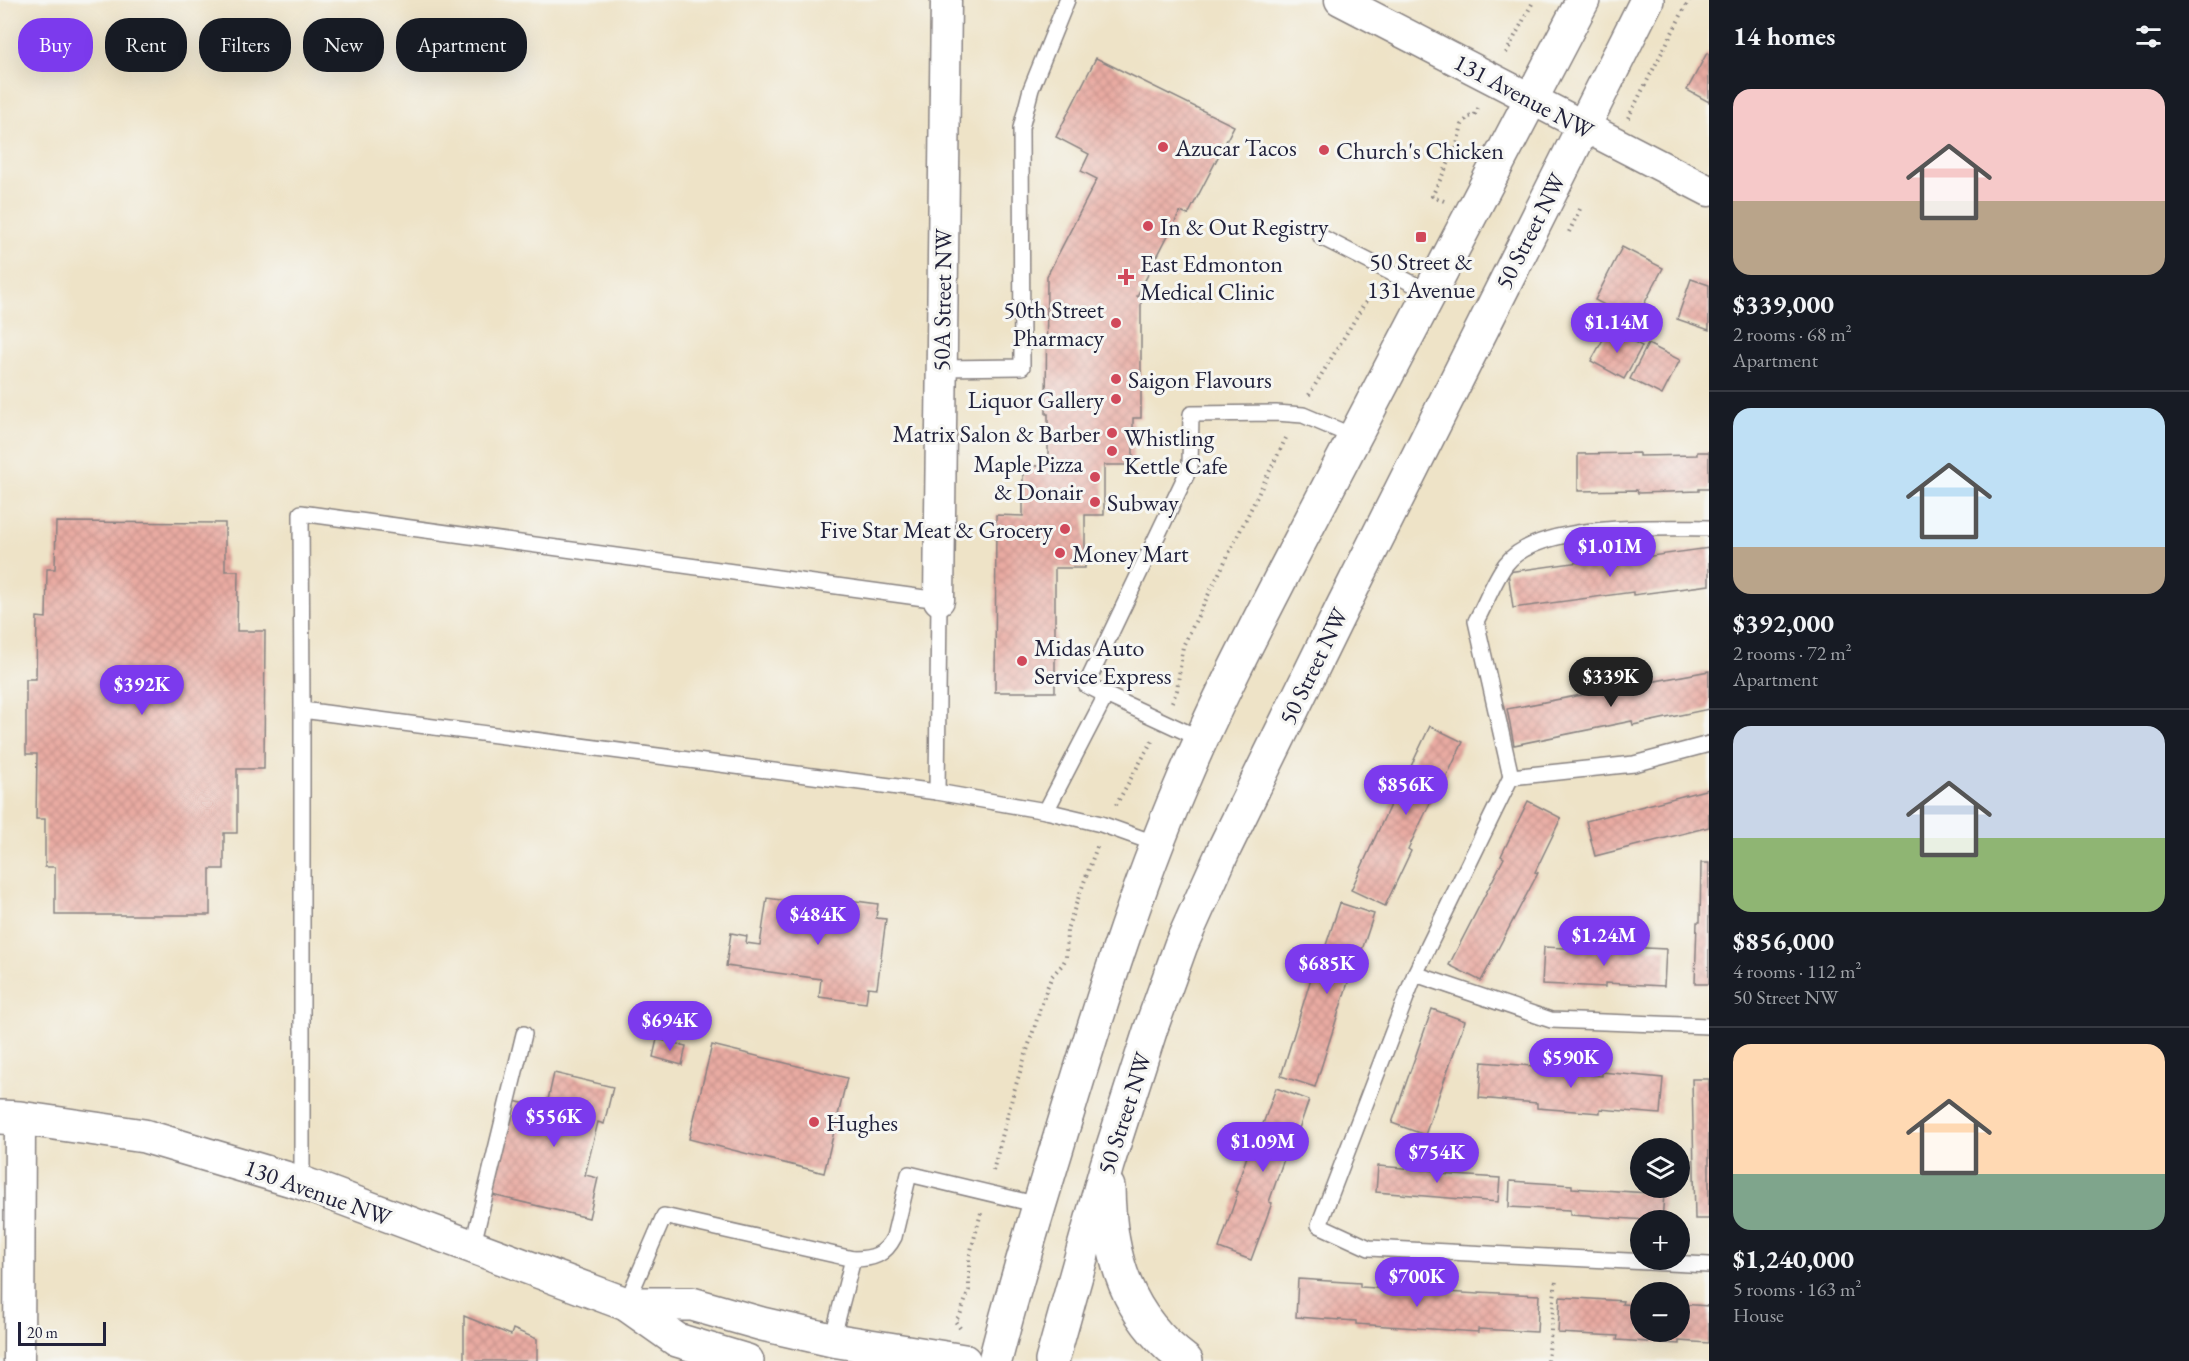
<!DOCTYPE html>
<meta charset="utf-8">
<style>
:root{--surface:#171b24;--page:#20242c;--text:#f1f3f6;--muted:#9ea1a6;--line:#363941;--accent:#7c3aed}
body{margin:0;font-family:"EB Garamond",serif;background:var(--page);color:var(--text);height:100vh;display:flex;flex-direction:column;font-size:22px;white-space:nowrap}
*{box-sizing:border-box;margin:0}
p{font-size:20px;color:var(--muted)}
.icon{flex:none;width:33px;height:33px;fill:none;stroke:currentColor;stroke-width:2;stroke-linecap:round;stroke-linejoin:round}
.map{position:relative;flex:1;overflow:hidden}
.side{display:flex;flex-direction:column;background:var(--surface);width:480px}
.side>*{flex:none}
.hud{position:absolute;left:18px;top:18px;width:570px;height:54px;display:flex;gap:12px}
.fabs{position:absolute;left:1630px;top:1138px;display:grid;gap:12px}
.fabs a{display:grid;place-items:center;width:60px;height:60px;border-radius:50%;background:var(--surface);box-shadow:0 6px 24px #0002;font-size:30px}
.scale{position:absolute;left:18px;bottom:15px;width:88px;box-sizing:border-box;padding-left:6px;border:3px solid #22223b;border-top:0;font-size:16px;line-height:21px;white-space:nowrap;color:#22223b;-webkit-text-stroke:4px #f6f6f2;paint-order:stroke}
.price{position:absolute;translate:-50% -51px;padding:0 14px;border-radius:21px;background:var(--accent);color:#fff;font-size:20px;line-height:39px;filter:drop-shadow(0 2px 3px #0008)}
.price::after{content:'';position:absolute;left:50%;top:36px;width:18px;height:14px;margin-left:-9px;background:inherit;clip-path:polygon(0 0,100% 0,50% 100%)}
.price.selected{background:#222;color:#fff}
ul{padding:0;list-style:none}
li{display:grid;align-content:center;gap:12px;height:318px;padding:0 24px}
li+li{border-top:2px solid var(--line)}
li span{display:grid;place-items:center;height:186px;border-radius:18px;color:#555}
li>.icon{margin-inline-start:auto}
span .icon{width:108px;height:108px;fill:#fffc;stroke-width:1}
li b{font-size:26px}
h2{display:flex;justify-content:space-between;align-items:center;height:72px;padding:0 24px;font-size:26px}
.pill{padding:0 21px;border-radius:24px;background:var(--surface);box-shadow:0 6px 24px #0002;font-size:21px;line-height:54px}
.pill.selected{background:var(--accent);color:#fff}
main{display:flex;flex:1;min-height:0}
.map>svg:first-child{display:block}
</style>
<main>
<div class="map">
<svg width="1709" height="1361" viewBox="0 0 1709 1361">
<defs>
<pattern id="building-cross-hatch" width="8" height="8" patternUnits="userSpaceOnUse" patternTransform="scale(1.5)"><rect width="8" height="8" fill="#e9aba2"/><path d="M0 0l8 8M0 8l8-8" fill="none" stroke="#c8938c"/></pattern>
</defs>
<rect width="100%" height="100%" fill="#f6f6f2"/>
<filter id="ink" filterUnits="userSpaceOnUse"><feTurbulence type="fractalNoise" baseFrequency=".0167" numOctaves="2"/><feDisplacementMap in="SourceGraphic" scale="12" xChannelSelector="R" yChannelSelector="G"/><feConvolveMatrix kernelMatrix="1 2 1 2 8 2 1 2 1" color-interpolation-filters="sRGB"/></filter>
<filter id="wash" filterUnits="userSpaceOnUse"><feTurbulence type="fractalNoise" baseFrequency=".008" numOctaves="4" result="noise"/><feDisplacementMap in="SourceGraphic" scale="24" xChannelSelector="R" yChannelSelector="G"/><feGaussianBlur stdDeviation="1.35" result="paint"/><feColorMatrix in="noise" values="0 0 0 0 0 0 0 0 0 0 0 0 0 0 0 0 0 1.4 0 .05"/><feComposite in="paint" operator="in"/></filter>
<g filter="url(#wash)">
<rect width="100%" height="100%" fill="#eee3c7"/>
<g id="blocks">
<!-- building -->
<g fill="url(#building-cross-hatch)">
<polygon points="1707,53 1709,54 1709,102 1687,90"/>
<polygon points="1096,58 1234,126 1188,215 1180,212 1137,296 1141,299 1141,418 1133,418 1133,465 1104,465 1104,515 1085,515 1085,568 1055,568 1055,692 995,692 996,515 1023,516 1023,466 1048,466 1048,414 1046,414 1047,276 1097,179 1081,171 1089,154 1056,137"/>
<polygon points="1622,247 1663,268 1635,321 1595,300"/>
<polygon points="1691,279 1709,285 1709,330 1677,319"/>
<polygon points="1609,329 1642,346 1624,379 1591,361"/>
<polygon points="1648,344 1680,360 1662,395 1630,379"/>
<polygon points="1697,452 1709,452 1709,489 1699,489 1699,491 1638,493 1637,490 1578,491 1578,454 1639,453 1639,456 1697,455"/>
<polygon points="56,522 225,523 225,571 238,571 237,631 265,631 264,769 237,769 237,833 224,833 224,869 210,869 210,915 55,915 55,867 45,867 45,819 36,819 37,754 26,754 26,679 36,679 37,617 46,618 47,569 55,569"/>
<polygon points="1709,548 1709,585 1633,595 1633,592 1513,608 1508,572 1630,555 1630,559"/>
<polygon points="1709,671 1709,709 1633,725 1632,721 1514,745 1507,709"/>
<polygon points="1430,726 1463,742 1437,797 1434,795 1408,849 1411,851 1385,906 1351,890 1402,779 1404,781"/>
<polygon points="1709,789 1709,827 1595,856 1586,821"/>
<polygon points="1528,801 1561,818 1535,872 1538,873 1481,981 1449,965 1504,858 1501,856"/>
<polygon points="1701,863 1709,863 1709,984 1695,984 1697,922 1700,922"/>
<polygon points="826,897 878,904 876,918 886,919 877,988 868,987 866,1003 819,997 821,979 726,966 731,933 747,936 746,943 760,945 767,898 802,903 802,908 824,911"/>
<polygon points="1340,903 1374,914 1354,974 1351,973 1315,1087 1281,1076 1317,959 1321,960"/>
<polygon points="1604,946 1666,949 1664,986 1605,983 1605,987 1542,984 1544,947 1604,950"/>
<polygon points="1432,1009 1465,1021 1425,1135 1392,1123"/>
<polygon points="657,1039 686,1046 682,1065 653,1057"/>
<polygon points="712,1045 847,1078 824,1173 689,1139"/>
<polygon points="1482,1062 1544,1067 1544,1071 1602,1076 1602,1072 1663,1078 1660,1114 1600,1109 1600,1113 1537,1108 1537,1103 1479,1098"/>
<polygon points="554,1073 613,1087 604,1124 598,1122 585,1175 598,1178 589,1218 492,1195 514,1101 546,1109"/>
<polygon points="1692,1079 1709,1079 1709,1219 1695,1219"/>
<polygon points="1276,1088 1309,1100 1289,1157 1285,1156 1269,1202 1272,1203 1251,1260 1219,1248 1238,1192 1235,1191 1252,1142 1256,1143"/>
<polygon points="1378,1166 1439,1171 1439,1174 1500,1178 1498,1202 1376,1192"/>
<polygon points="1510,1181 1572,1185 1572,1188 1664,1194 1662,1221 1570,1215 1570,1210 1509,1207"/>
<polygon points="1298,1279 1360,1283 1360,1287 1479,1294 1479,1292 1539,1295 1537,1332 1478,1329 1478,1332 1356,1324 1356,1321 1296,1317"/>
<polygon points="1560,1297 1623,1301 1622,1304 1641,1305 1641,1332 1680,1332 1680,1304 1709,1306 1709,1343 1679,1341 1679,1344 1617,1340 1618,1336 1558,1333"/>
<polygon points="464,1316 511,1335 513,1329 537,1339 537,1361 464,1361"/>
</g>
</g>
</g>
<g filter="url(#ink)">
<use href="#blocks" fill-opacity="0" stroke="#888281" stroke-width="1.5"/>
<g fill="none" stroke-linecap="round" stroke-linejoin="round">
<defs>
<g id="lane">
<polyline points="1321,237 1429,292"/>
<polyline points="941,368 1022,367 1021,128 1031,89 1067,0"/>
<polyline points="1106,695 1086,685 1190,467 1191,414 1276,413 1303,415 1355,437"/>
<polyline points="302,710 301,513 939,600 937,792"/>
<polyline points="1709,744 1634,764 1511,777 1415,974 1319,1225 1369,1248 1709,1265"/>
<path d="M 1511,777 L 1476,621 C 1486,603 1494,580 1506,564 C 1538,522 1659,528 1709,528"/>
<polyline points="1046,811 1106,695 1201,739"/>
<polyline points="1415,974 1551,1020 1709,1026"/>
<polyline points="302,1183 302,710 937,792 1046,811 1101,824 1157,844"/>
<polyline points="472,1248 524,1034"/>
<polyline points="626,1304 664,1216 853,1259"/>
<path d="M 832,1340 L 853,1259 C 873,1259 885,1255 894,1237 L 909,1174 L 1039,1205"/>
</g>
<g id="street">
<polyline points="1340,0 1709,191"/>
<polyline points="939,600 946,0"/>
<polyline points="19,1361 20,1118"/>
</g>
<g id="secondary">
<polyline points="0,1117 20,1118 144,1136 302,1183 626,1304 677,1340 747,1361"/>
<polyline points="626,1304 692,1304 762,1324 832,1340 964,1361"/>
</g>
<g id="primary">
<path d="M 1108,1187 C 1109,1258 1127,1317 1186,1361"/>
<path d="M 995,1361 C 1014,1285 1038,1210 1061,1134 C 1097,1016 1133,897 1182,783 C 1213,709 1250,638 1287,566 L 1583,0"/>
<polyline points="1052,1361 1107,1165 1151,1028 1181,945 1225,847 1343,606 1647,0"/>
</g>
</defs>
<!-- lane casing -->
<use href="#lane" stroke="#888281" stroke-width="18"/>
<!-- street casing -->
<use href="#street" stroke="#888281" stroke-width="33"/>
<!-- secondary casing -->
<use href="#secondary" stroke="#888281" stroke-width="36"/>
<!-- primary casing -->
<use href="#primary" stroke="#888281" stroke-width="36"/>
<!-- path -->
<g stroke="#888281" stroke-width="4" stroke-dasharray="1.5 4.5" stroke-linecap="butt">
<polyline points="1506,53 1534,0"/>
<polyline points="1628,118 1689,0"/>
<polyline points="1444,201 1432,196 1456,148 1462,125 1468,117 1474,116 1480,105"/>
<polyline points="1569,232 1580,209"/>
<polyline points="1309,395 1374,288"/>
<polyline points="1172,702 1177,690 1183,646 1287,436"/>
<polyline points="1116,805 1152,741"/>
<polyline points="993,1171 1014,1091 1047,988 1052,976 1063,964 1066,958 1067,929 1098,844"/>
<polyline points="960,1328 955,1321 960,1315 969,1290 969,1258 981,1213"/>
<polyline points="1548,1361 1556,1279"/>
</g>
<!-- lane -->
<use href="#lane" stroke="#fff" stroke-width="15"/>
<!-- street -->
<use href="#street" stroke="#fff" stroke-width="30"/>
<!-- secondary -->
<use href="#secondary" stroke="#fff" stroke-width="33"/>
<!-- primary -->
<use href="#primary" stroke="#fff" stroke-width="33"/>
</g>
</g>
<!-- markers -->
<g fill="#d1495b" stroke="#f6f6f2" stroke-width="2">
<circle cx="1163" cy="147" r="6"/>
<circle cx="1324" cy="150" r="6"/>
<circle cx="1148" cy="226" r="6"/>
<rect x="1415" y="231" width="12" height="12" rx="3"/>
<path d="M1123 268h6v6h6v6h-6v6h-6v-6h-6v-6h6z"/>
<circle cx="1116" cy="323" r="6"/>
<circle cx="1116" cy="379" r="6"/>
<circle cx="1116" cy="399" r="6"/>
<circle cx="1112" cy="433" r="6"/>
<circle cx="1112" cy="451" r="6"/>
<circle cx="1095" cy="477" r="6"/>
<circle cx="1095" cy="502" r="6"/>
<circle cx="1065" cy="529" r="6"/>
<circle cx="1060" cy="553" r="6"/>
<circle cx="1022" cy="661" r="6"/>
<circle cx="814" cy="1122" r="6"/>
</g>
<g text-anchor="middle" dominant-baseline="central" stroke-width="6" stroke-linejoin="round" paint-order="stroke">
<!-- street labels -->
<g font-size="24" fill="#22223b" stroke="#f6f6f2">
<text transform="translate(1524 96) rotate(28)">131 Avenue NW</text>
<text transform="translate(1530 231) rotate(-63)">50 Street NW</text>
<text transform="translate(942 300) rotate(-89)">50A Street NW</text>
<text transform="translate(1313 666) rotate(-64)">50 Street NW</text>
<text transform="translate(1124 1113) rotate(-72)">50 Street NW</text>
<text transform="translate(318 1192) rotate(20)">130 Avenue NW</text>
</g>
<!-- poi labels -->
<g font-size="24" fill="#22223b" stroke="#f6f6f2" text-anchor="start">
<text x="1175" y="147">Azucar Tacos</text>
<text x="1336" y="150">Church's Chicken</text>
<text x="1160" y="226">In &amp; Out Registry</text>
<text x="1421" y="261" text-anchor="middle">50 Street &amp;<tspan x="1421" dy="28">131 Avenue</tspan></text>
<text x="1140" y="263">East Edmonton<tspan x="1140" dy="28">Medical Clinic</tspan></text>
<text x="1104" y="309" text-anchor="end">50th Street<tspan x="1104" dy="28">Pharmacy</tspan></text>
<text x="1128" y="379">Saigon Flavours</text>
<text x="1104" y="399" text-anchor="end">Liquor Gallery</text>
<text x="1100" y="433" text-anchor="end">Matrix Salon &amp; Barber</text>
<text x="1124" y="437">Whistling<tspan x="1124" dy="28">Kettle Cafe</tspan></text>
<text x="1083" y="463" text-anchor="end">Maple Pizza<tspan x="1083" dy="28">&amp; Donair</tspan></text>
<text x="1107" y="502">Subway</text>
<text x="1053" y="529" text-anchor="end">Five Star Meat &amp; Grocery</text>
<text x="1072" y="553">Money Mart</text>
<text x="1034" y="647">Midas Auto<tspan x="1034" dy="28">Service Express</tspan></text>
<text x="826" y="1122">Hughes</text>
</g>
</g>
</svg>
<div class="fabs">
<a><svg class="icon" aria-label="layers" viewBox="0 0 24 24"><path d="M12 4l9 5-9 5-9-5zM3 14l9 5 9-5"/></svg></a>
<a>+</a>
<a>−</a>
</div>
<div class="scale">20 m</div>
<b class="price" style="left:1617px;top:354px">$1.14M</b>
<b class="price" style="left:1610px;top:578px">$1.01M</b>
<b class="price selected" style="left:1611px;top:708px">$339K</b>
<b class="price" style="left:142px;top:716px">$392K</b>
<b class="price" style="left:1406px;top:816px">$856K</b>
<b class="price" style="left:818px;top:946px">$484K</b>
<b class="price" style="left:1604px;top:967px">$1.24M</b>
<b class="price" style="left:1327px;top:995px">$685K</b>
<b class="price" style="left:670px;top:1052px">$694K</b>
<b class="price" style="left:1571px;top:1089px">$590K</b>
<b class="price" style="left:554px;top:1148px">$556K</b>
<b class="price" style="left:1263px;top:1173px">$1.09M</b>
<b class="price" style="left:1437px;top:1184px">$754K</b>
<b class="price" style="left:1417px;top:1308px">$700K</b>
<div class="hud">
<a class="pill selected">Buy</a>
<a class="pill">Rent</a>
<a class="pill">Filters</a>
<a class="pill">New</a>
<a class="pill">Apartment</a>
</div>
</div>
<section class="side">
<h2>14 homes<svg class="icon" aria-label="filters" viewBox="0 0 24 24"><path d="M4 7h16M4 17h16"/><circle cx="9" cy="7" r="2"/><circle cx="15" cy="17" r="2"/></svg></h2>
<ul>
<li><span style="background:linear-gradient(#f6c9c9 60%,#b9a48a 0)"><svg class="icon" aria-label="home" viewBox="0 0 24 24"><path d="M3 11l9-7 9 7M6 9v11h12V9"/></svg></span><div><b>$339,000</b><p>2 rooms · 68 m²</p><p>Apartment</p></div></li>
<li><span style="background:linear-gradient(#bfe0f5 75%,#b9a48a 0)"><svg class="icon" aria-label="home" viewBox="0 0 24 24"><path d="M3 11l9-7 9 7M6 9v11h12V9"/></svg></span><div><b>$392,000</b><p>2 rooms · 72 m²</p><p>Apartment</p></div></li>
<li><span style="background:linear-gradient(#c9d6e8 60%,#8fb573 0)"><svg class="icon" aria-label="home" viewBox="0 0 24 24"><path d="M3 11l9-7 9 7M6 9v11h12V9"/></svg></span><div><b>$856,000</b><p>4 rooms · 112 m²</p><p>50 Street NW</p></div></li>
<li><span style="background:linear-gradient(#ffd9b3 70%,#7fa58c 0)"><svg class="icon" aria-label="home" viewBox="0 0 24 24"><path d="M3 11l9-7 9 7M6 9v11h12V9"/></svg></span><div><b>$1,240,000</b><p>5 rooms · 163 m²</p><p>House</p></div></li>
</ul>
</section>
</main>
